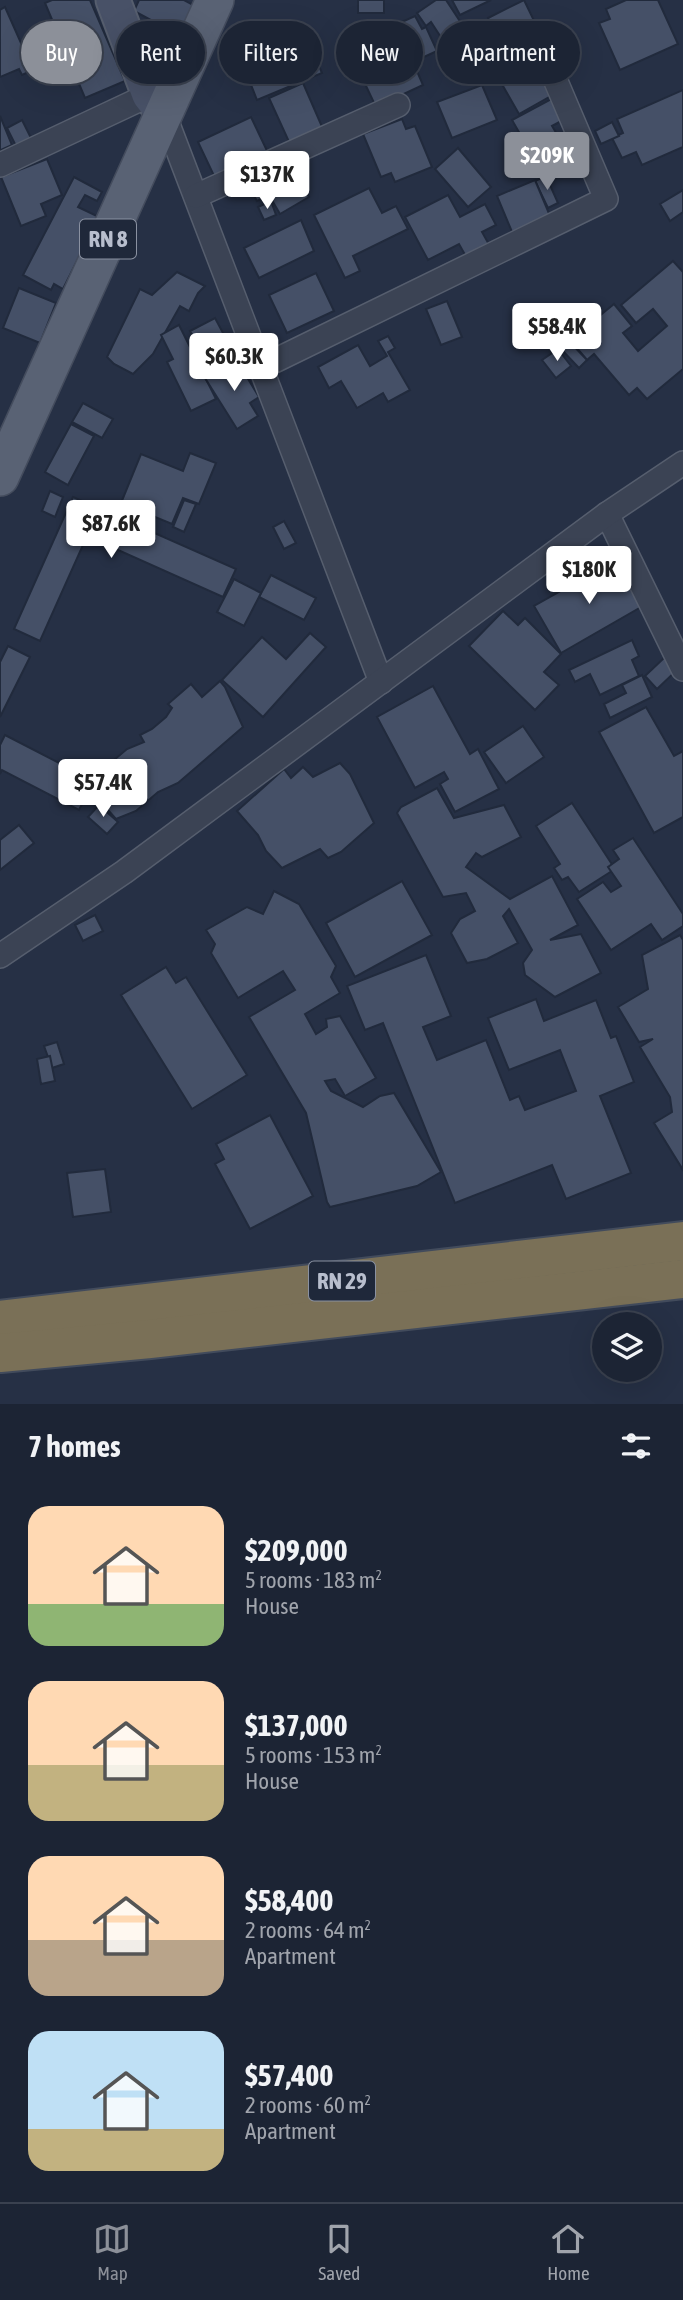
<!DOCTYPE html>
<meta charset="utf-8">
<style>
:root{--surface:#1c2434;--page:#293040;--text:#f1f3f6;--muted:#a0a4ac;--line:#3a414f;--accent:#8c9099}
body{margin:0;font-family:"Asap Condensed",sans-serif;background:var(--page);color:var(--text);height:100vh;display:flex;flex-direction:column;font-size:26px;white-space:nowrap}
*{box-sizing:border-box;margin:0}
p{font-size:23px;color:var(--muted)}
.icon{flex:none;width:38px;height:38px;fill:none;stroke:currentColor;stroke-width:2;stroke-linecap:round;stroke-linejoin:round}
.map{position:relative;height:1404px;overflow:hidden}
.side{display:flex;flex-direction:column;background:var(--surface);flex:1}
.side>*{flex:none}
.guide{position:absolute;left:21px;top:21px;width:642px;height:63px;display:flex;gap:14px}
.tools{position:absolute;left:592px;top:1312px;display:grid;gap:14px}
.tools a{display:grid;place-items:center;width:70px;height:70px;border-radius:50%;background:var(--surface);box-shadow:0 7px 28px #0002,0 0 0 2px var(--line);font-size:35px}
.price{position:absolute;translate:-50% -60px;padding:0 16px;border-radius:7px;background:#fff;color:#222;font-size:23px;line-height:46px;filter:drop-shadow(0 2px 4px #0008)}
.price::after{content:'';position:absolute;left:50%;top:42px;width:21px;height:16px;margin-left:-10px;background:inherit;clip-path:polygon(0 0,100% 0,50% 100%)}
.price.active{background:var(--accent);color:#fff}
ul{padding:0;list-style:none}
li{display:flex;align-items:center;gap:21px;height:175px;padding:0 28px}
li span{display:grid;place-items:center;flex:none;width:196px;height:140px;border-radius:21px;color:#555}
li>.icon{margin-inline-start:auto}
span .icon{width:84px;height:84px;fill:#fffc;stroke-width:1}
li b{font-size:30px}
h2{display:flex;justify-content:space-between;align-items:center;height:84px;padding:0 28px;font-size:30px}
.tag{padding:0 24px;border-radius:32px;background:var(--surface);box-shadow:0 7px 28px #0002,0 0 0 2px var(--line);font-size:24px;line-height:63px}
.tag.active{background:var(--accent);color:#fff}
.menu{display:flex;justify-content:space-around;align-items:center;height:98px;border-top:2px solid var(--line);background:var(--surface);font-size:19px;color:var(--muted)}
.menu a{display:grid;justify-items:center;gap:4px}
.menu .active{color:var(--accent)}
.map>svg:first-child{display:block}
</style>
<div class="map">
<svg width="683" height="1404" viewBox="0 0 683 1404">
<rect width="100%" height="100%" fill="#263045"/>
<!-- building -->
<g fill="#455067" stroke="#212a3c" stroke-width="2">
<polygon points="52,0 90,0 125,81 85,98 45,3"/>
<polygon points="139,0 184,0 199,8 187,32 174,25 169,34 182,40 172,59 151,48 162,26 134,11"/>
<rect x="358" y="0" width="26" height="13"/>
<polygon points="436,0 446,0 484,58 456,77 445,61 453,56 431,22 426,26 417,13"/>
<polygon points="452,0 491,0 460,15"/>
<polygon points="524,0 537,27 547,22 559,47 527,63 514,38 502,44 488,18"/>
<polygon points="626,0 658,0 678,44 620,70 599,23 610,19 606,9"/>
<polygon points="5,7 33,70 22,75 19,69 0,77 0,10"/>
<polygon points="415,16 422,29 426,27 437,51 413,62 423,85 376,107 357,67 404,44 395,25"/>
<polygon points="308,40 322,73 257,100 244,67"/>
<polygon points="506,65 515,80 542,65 558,92 519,114 495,72"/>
<polygon points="303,83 323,129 290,144 269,98"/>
<polygon points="482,85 497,120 452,138 437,102"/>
<polygon points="683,90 683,147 642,165 636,152 622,158 612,138 623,133 617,119"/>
<polygon points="555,97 567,118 552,126 564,146 536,162 512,120"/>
<polygon points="0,116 12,145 1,150 0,149"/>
<polygon points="251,117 269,155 216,180 198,142"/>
<polygon points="402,119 406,129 415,126 432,167 395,182 391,173 381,177 363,134"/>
<polygon points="22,120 32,140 17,148 7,128"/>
<polygon points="612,122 619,136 601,144 595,131"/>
<polygon points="458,148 491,187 468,207 435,169"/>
<polygon points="47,159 62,195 41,204 46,216 21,226 1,177"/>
<polygon points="290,164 309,197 280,214 269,195 257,201 249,187"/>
<polygon points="546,176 558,203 548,208 535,181"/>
<polygon points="74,177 102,192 97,201 85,195 78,207 99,217 63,289 54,284 51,290 23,275"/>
<polygon points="535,180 553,223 515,239 497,196"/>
<polygon points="369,188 382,213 396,206 408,229 353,256 360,271 345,278 314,215"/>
<polygon points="683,190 683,212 670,221 660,204"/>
<polygon points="448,195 460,217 485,204 496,225 482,232 491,248 468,260 459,244 428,260 405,217"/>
<polygon points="271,201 276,215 264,220 258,207"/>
<polygon points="301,220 314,251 259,278 244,248"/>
<polygon points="673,261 683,272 683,369 647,399 637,388 629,395 594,354 587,360 570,340 614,304 632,326 623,333 638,351 667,326 653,309 636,323 621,305"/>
<polygon points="177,272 205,286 198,293 189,311 180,306 153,354 133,374 114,364 107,357 140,289 152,295"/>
<polygon points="316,273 334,311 287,333 269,295"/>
<polygon points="19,288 56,303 40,343 3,328"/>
<polygon points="447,301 462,337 441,345 426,309"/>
<polygon points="215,318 231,348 206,361 190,331"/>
<polygon points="179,325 216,399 191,411 167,362 173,359 161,335"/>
<polygon points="388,336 395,348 388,352 410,390 388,402 383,393 357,408 341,381 329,388 318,367 358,345 370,366 387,356 378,341"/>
<polygon points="568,340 587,360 579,368 560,348"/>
<polygon points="558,349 571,366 556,378 542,360"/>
<polygon points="236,359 259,397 250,403 258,416 237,429 205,378"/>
<polygon points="83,403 113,419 102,438 72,422"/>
<polygon points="71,424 94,436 68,485 45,472"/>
<polygon points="190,453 216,463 199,504 183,498 172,524 121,503 141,454 183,471"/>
<polygon points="50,491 63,497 55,517 42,511"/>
<polygon points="73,497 236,569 223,597 87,536 40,641 14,629"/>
<polygon points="184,500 196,504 184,532 173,527"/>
<polygon points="284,521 296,543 284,549 273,527"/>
<polygon points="616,560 627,578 648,603 561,653 534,606"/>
<polygon points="271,575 316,598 304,620 259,597"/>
<polygon points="234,579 261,593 244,626 217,612"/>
<polygon points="503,611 518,625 525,618 561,654 544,672 559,685 535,710 469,646"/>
<polygon points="310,633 326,647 263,717 222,680 262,637 286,659"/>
<polygon points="632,640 639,656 632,660 639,676 600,695 590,674 575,682 569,670"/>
<polygon points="8,646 30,657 0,717 0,662"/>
<polygon points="665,657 677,670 657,689 645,676"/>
<polygon points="642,675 652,697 610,718 604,704 626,693 622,685"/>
<polygon points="220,681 225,687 243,727 178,783 158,792 136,811 116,819 99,800 114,786 101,771 127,749 144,742 140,735 152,729 166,717 172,708 168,704 191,684 202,697"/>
<polygon points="433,686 470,754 478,749 499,789 455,812 440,784 448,779 444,772 415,788 377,717"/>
<polygon points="646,707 674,756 683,751 683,817 654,833 599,732"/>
<polygon points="523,726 544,757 506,783 484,752"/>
<polygon points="5,735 94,781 79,810 2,770 0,774 0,745"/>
<polygon points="340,763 350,774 374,823 341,852 328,858 320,849 282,868 266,851 258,835 237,811 284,769 291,778 303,767 313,777"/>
<polygon points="437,788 454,818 504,805 521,837 482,857 476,853 466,867 510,899 552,876 578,925 550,940 581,934 601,973 555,997 525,975 523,963 532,950 509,909 503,916 518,943 487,959 467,963 451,933 460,919 475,911 466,893 443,897 397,813 401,807"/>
<polygon points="572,803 615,869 579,892 568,877 562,880 554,868 560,864 536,826"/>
<polygon points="99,805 118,822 107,834 88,817"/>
<polygon points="19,825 34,843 0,870 0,840"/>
<polygon points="633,838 683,914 683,926 662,940 651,924 611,950 577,899 603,882 611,892 621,886 608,867 619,859 613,850"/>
<polygon points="402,881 432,935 355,977 326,923"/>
<polygon points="274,891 299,904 336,966 331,977 340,993 305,1014 316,1034 327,1027 326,1019 340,1016 376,1078 345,1096 335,1079 325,1081 331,1091 363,1107 380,1096 394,1093 441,1172 417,1186 330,1207 327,1202 306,1113 249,1017 295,990 283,971 238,998 211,953 215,944 206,930 247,907 263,914"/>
<polygon points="95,915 103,931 83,941 75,925"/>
<polygon points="680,935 683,940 683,1170 654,1123 672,1112 670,1097 640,1047 653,1039 639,1042 618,1007 648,989 642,955"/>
<polygon points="426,955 451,1016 423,1027 437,1060 486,1040 510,1100 519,1096 525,1110 576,1091 560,1050 509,1070 488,1018 536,999 544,1021 596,1000 611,1038 616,1036 634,1082 600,1096 631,1173 566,1199 552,1165 455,1203 383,1023 365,1030 347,986"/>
<polygon points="166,967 176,983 186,977 247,1075 192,1109 121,995"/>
<polygon points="57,1042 64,1064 52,1068 44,1046"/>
<polygon points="50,1056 55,1081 41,1084 37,1059"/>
<polygon points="270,1115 313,1196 250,1229 215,1164 224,1159 216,1144"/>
<polygon points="105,1169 111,1212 73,1217 67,1173"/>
</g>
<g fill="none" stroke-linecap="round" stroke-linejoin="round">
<defs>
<g id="street">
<polyline points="164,114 381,682"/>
<polyline points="0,165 149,95"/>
<polyline points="196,196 398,105"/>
<polyline points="262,367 606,199 549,65"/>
<polyline points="607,514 683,669"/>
<polyline points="0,956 124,872 607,514 683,463"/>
</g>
<polyline id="secondary" points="113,0 149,95 164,114"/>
<polyline id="primary" points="0,477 215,0"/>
<g id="highway">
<polyline points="0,1320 683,1241"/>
<polyline points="0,1353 150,1339 683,1279"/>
</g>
</defs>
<!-- street casing -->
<use href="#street" stroke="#565e6e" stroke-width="26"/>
<!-- secondary casing -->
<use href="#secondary" stroke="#565e6e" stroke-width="37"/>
<!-- primary casing -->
<use href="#primary" stroke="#444c5d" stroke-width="40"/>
<!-- highway casing -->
<use href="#highway" stroke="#424b5c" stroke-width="42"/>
<!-- street -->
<use href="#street" stroke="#3b4354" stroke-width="23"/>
<!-- secondary -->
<use href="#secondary" stroke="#485167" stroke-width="33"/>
<!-- primary -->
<use href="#primary" stroke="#596274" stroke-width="37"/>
<!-- highway -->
<use href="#highway" stroke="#7a7057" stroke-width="38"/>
</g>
<g text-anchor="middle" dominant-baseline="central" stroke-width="5" stroke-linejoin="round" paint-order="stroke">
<!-- shield labels -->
<g fill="#1f283a" stroke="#8a91a1" stroke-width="2">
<rect x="80" y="219.5" width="56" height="39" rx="5"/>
<rect x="309" y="1261.5" width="66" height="39" rx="5"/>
</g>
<g font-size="23" font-weight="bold" fill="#b8becd">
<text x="108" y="239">RN 8</text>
<text x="342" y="1281">RN 29</text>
</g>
</g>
</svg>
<div class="tools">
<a><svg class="icon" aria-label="layers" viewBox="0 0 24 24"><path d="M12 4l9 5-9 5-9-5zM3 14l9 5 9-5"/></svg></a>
</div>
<b class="price active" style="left:547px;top:192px">$209K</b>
<b class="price" style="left:267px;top:211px">$137K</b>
<b class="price" style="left:557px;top:363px">$58.4K</b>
<b class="price" style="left:234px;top:393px">$60.3K</b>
<b class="price" style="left:111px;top:560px">$87.6K</b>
<b class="price" style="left:589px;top:606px">$180K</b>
<b class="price" style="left:103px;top:819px">$57.4K</b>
<div class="guide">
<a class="tag active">Buy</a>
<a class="tag">Rent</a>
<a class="tag">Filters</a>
<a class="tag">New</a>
<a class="tag">Apartment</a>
</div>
</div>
<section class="side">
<h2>7 homes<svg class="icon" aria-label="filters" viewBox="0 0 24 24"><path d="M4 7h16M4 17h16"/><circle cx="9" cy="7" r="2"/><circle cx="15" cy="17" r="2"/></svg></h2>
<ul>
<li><span style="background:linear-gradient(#ffd9b3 70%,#8fb573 0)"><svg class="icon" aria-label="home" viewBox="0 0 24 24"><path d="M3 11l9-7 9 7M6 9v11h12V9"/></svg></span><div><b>$209,000</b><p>5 rooms · 183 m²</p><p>House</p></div></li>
<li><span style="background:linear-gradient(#ffd9b3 60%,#c2b280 0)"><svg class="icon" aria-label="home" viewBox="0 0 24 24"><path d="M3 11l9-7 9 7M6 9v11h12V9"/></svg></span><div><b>$137,000</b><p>5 rooms · 153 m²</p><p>House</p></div></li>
<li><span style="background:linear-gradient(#ffd9b3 60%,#b9a48a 0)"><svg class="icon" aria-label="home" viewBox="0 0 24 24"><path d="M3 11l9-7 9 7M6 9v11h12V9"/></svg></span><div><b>$58,400</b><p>2 rooms · 64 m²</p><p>Apartment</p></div></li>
<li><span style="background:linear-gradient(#bfe0f5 70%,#c2b280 0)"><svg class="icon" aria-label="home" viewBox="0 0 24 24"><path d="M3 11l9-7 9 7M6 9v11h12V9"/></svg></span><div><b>$57,400</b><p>2 rooms · 60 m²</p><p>Apartment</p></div></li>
</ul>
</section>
<nav class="menu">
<a class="active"><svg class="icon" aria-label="map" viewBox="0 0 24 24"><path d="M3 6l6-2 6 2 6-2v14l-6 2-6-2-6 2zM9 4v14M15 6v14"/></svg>Map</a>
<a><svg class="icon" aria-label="saved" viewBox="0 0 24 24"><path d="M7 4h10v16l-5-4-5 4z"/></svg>Saved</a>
<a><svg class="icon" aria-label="home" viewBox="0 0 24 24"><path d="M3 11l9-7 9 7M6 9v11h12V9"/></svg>Home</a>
</nav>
